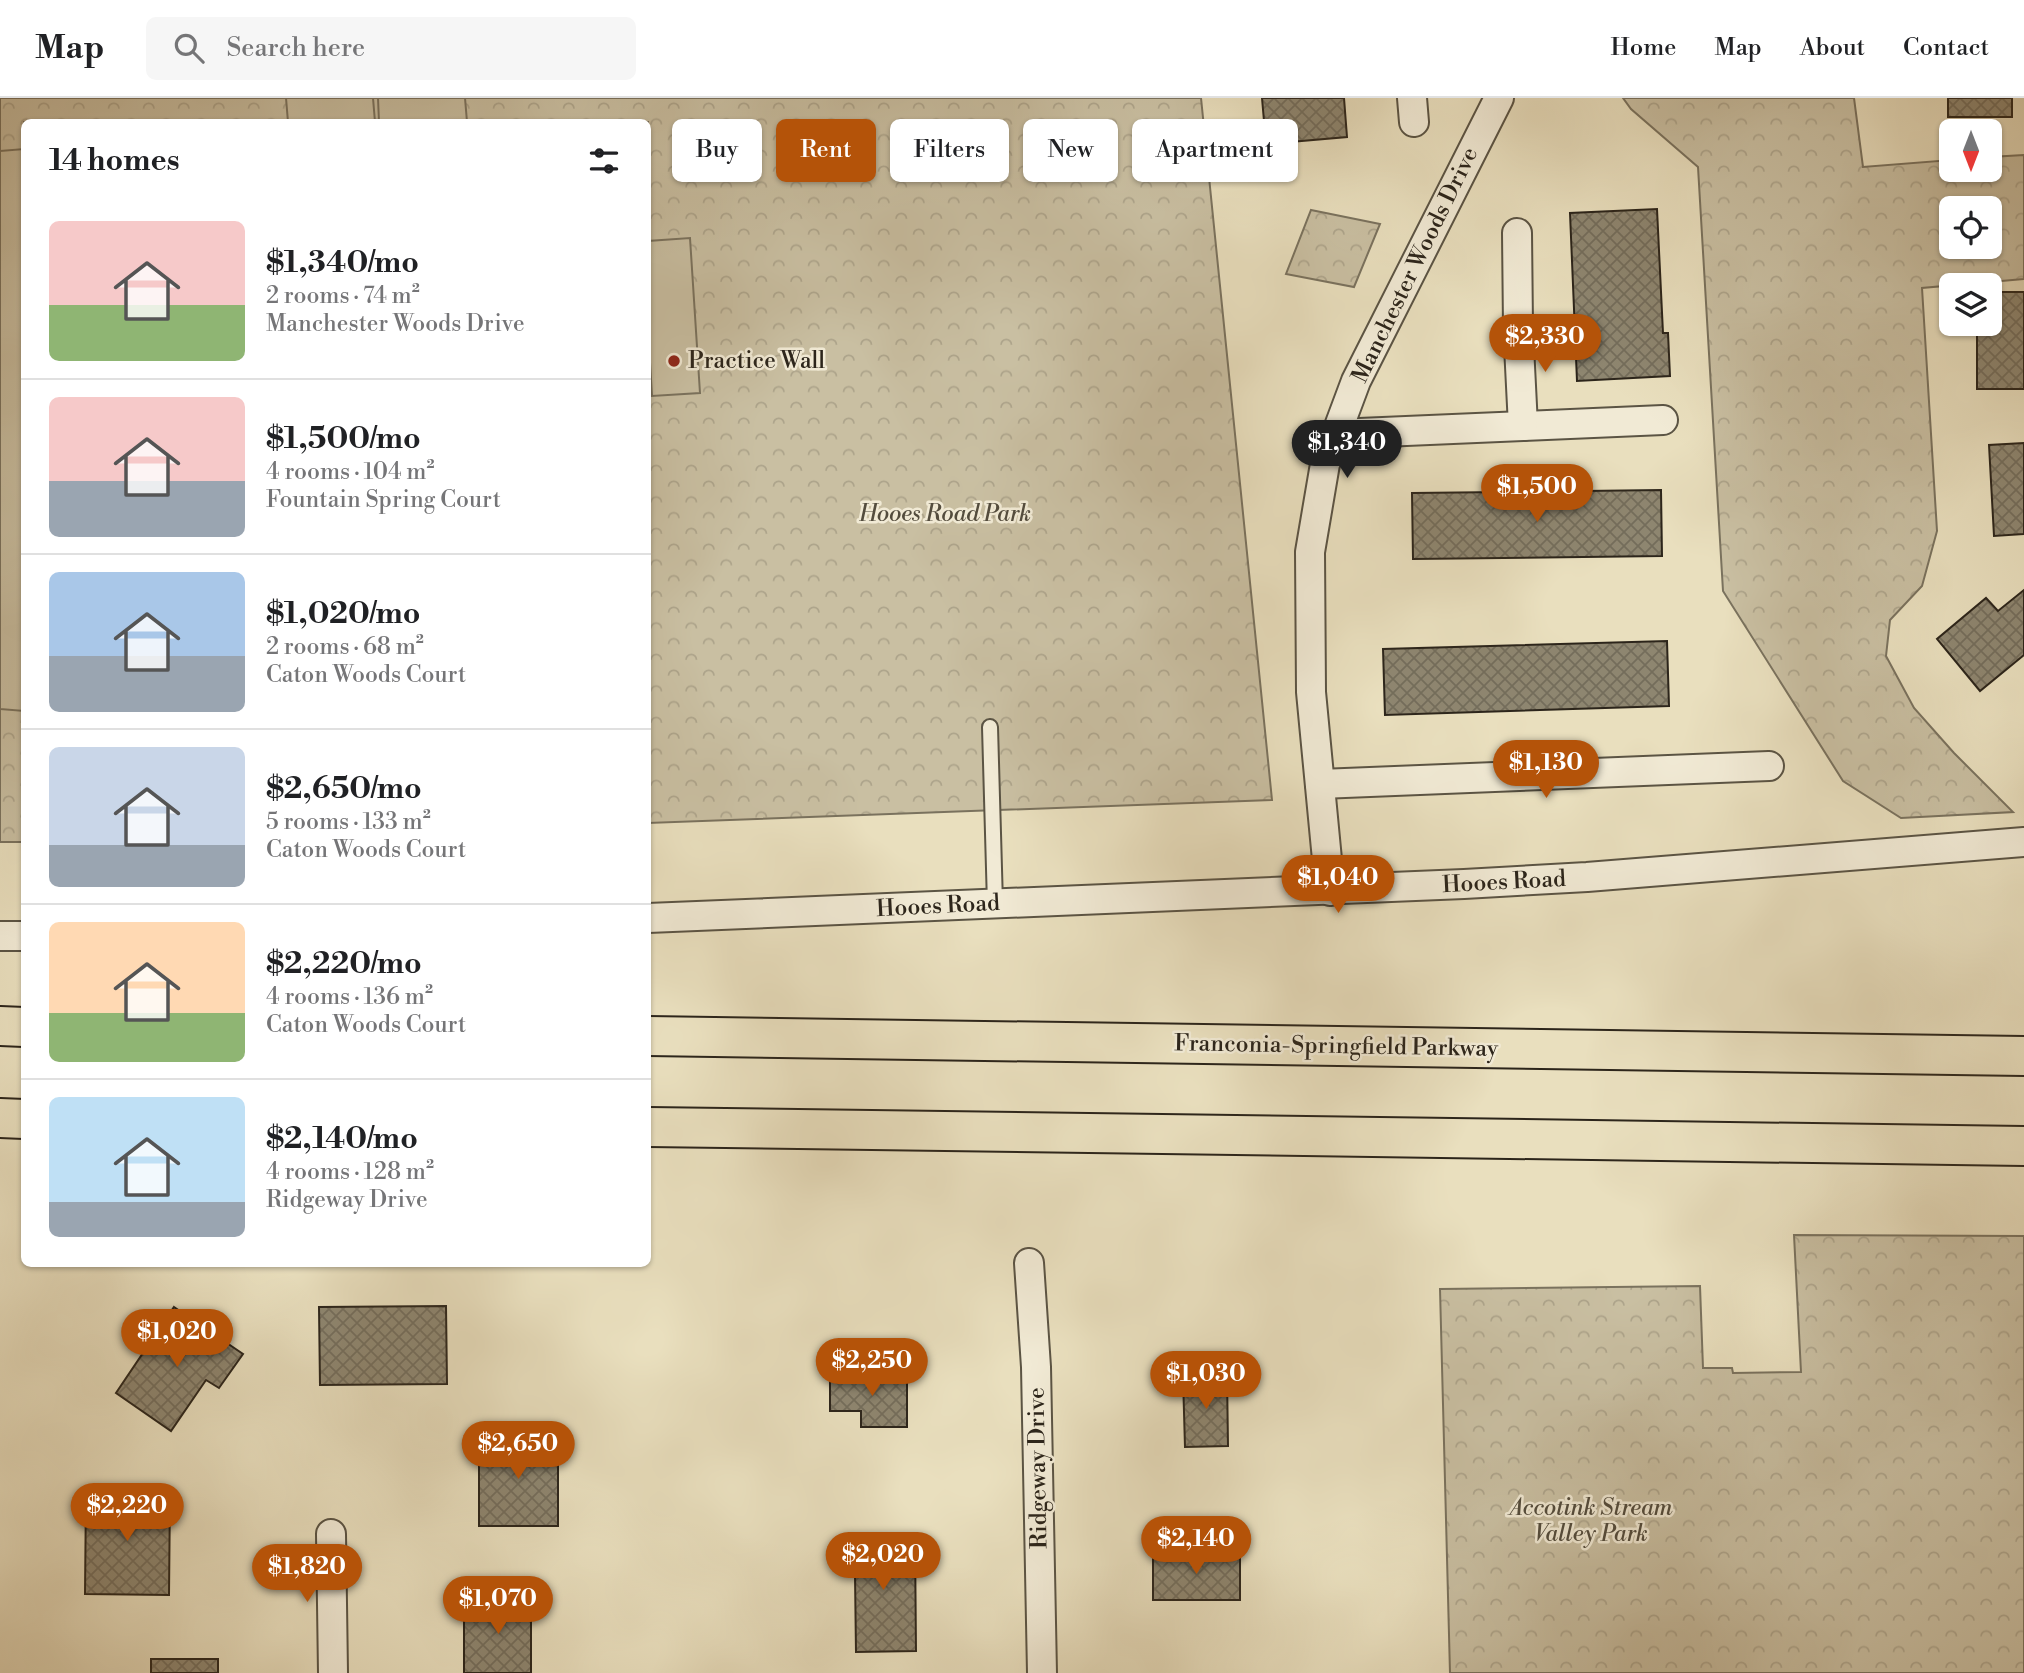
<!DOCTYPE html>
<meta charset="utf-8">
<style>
:root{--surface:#fff;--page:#f6f6f6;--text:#202124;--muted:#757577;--line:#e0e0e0;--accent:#b45309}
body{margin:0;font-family:"Libre Bodoni",serif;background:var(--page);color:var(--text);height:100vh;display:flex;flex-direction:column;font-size:26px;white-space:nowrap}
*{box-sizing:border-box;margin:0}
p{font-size:23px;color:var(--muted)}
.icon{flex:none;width:38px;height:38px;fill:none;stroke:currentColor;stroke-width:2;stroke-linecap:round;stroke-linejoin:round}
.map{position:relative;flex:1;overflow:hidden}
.drawer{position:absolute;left:21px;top:21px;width:630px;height:1148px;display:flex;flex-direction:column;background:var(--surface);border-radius:10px;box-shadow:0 2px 5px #0004}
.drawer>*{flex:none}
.guide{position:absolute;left:672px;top:21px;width:665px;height:63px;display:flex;gap:14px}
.needle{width:46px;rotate:180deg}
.tools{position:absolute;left:1939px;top:21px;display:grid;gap:14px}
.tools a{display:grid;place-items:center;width:63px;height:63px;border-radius:10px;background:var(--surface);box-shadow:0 2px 5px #0004;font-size:35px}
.price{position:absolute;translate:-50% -60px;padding:0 16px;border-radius:24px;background:var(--accent);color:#fff;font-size:23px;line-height:46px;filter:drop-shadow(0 2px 4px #0008)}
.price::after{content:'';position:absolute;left:50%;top:42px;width:21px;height:16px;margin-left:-10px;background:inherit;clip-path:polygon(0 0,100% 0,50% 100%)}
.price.on{background:#222;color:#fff}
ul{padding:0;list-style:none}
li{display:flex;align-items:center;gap:21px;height:175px;padding:0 28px}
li+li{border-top:2px solid var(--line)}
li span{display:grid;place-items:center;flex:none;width:196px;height:140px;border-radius:10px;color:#555}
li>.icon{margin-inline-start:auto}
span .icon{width:84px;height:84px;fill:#fffc;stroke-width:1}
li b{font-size:30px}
h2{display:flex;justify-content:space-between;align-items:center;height:84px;padding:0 28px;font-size:30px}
.chip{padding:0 24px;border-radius:10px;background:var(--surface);box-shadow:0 2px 5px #0004;font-size:24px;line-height:63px}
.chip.on{background:var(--accent);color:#fff}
header{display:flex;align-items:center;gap:42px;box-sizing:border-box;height:98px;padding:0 35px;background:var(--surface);border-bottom:2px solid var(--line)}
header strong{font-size:33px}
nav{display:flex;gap:38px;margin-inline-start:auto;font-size:24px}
.search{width:490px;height:63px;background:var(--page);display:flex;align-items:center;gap:18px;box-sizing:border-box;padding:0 24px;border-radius:10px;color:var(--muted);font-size:26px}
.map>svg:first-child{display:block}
</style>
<header>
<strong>Map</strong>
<div class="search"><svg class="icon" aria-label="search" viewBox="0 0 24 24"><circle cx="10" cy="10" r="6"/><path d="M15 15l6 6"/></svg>Search here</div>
<nav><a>Home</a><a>Map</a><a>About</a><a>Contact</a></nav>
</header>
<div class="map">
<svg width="2024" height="1575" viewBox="0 0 2024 1575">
<defs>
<pattern id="forest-crowns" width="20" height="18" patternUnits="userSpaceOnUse" patternTransform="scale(1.75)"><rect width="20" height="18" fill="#c9bfa2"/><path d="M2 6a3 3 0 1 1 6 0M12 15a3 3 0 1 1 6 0" fill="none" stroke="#ada48b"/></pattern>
<pattern id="building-cross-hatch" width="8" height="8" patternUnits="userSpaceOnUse" patternTransform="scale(1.75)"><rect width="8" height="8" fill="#8e8670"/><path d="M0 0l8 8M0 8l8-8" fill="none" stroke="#746d5b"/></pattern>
</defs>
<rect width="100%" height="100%" fill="#e9dfbe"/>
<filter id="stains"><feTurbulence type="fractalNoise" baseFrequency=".00286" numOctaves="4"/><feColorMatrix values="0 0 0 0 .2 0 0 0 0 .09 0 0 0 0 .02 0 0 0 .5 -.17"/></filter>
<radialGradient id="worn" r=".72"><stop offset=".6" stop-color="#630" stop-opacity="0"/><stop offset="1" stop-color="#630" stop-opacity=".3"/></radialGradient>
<!-- forest -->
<g fill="url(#forest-crowns)" stroke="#7a725e" stroke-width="2" fill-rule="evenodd">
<polygon points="0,0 1201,0 1272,702 648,725 648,24 24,24 24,744 0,744"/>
<path d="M 1623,0 L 1854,0 L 1863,69 L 1951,62 L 1951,72 L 1990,72 L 1990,59 L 2024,57 L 2024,181 L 1922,190 L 1937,433 L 1922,488 L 1890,522 L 1886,558 L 1914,610 L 1954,655 L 2013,714 L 1901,720 L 1843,683 L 1723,493 L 1698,69 L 1631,11 ZM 1990,110 L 1990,149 L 1951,149 L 1951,110 Z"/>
<polygon points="1311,112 1380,126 1354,189 1286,176"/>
<polygon points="1794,1137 2024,1138 2024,1575 1450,1575 1440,1191 1700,1188 1703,1270 1732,1270 1733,1275 1801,1274"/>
</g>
<!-- garden -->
<g fill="#c9bfa2" stroke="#7a725e" stroke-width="2">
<polygon points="286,0 373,0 375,24 288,24"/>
<polygon points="378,0 465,0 467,24 379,24"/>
<polygon points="24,51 24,613 0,611 0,53"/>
<polygon points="690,140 700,295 652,298 648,231 648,143"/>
</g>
<!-- building -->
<g fill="url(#building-cross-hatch)" stroke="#2c251b" stroke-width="2">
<polygon points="1262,0 1344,0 1347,39 1266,46"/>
<rect x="1948" y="0" width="64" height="19"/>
<polygon points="1657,111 1663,235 1668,235 1670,278 1577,283 1570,115"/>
<polygon points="1994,194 2024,194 2024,291 1977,291 1977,232 1994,232"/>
<polygon points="2024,345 2024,436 1994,438 1989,347"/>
<polygon points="1661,392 1662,458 1413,461 1412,395"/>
<polygon points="2024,492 2024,557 1980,593 1937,541 1986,500 1998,513"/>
<polygon points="1667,543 1669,608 1385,617 1383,551"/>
<polygon points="446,1208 447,1286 320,1287 319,1209"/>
<polygon points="174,1209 243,1256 219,1290 206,1282 171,1333 116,1295"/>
<polygon points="830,1277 907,1277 907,1329 861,1329 861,1313 830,1313"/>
<polygon points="1227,1277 1228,1348 1185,1349 1183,1279"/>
<rect x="479" y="1338" width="79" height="90"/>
<polygon points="86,1393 170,1394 169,1497 85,1496"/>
<polygon points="915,1440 916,1553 856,1554 855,1477 841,1477 840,1441"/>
<rect x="1153" y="1454" width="87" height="48"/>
<rect x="464" y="1500" width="67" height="75"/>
<rect x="151" y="1561" width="67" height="14"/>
</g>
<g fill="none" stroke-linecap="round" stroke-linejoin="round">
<defs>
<polyline id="service" points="990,629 995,806"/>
<g id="minor">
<polyline points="1412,0 1414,24"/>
<polyline points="1517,135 1518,228 1523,328 1663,322"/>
<polyline points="1336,336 1523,328"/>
<polyline points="1320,686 1769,668"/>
<polyline points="1330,793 1311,594 1310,454 1325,366 1356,283 1499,0"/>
<polyline points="648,820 1464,786 1587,779 2024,744"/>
<polyline points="0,838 24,838"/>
<polyline points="1029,1165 1036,1269 1042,1575"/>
<polyline points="331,1436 333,1575"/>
</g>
<g id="primary">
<polyline points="0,928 24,929"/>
<polyline points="648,938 2024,958"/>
<polyline points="0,1020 24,1021"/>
<polyline points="648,1029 2024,1048"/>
</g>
</defs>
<!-- service casing -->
<use href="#service" stroke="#5b5444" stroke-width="18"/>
<!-- minor casing -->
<use href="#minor" stroke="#5b5444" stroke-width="32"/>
<!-- primary casing -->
<use href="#primary" stroke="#2c251b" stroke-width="42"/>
<!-- service -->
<use href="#service" stroke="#f1ead5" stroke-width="14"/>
<!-- minor -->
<use href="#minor" stroke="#f1ead5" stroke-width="28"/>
<!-- primary -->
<use href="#primary" stroke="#e9dfbe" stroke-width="38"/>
</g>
<!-- markers -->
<circle fill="#8f2418" stroke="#f1ead5" stroke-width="2.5" cx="674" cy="263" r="7"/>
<g text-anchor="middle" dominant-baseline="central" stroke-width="5" stroke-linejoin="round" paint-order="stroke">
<!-- street labels -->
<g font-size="23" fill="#2c251b" stroke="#f1ead5">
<text transform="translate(1415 167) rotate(-64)">Manchester Woods Drive</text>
<text transform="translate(1504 784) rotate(-3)">Hooes Road</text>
<text transform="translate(938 808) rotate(-3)">Hooes Road</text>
<text transform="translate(1336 948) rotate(1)">Franconia-Springfield Parkway</text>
<text transform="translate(1038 1370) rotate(-91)">Ridgeway Drive</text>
</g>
<!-- poi labels -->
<g font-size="23" fill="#2c251b" stroke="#f1ead5" text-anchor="start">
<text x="688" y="263">Practice Wall</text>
</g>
<!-- park labels -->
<g font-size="23" font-style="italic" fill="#534c3d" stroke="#f1ead5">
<text x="945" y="416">Hooes Road Park</text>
<text x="1591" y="1410">Accotink Stream<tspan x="1591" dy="26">Valley Park</tspan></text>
</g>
</g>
<rect width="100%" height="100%" filter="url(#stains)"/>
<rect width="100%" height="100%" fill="url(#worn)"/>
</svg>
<div class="tools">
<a><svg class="needle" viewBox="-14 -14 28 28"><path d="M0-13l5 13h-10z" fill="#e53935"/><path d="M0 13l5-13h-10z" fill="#757577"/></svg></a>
<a><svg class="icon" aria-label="locate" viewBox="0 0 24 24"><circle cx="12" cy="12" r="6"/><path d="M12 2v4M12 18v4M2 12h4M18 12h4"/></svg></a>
<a><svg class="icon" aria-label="layers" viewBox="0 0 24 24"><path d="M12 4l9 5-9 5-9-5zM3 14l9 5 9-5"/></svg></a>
</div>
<b class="price" style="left:1545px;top:276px">$2,330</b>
<b class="price on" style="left:1347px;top:382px">$1,340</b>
<b class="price" style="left:1537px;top:426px">$1,500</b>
<b class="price" style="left:1546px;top:702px">$1,130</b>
<b class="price" style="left:1338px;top:817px">$1,040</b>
<b class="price" style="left:177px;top:1271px">$1,020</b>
<b class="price" style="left:872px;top:1300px">$2,250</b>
<b class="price" style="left:1206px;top:1313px">$1,030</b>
<b class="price" style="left:518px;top:1383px">$2,650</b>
<b class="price" style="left:127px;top:1445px">$2,220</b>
<b class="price" style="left:1196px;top:1478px">$2,140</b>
<b class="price" style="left:883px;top:1494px">$2,020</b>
<b class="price" style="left:307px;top:1506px">$1,820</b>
<b class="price" style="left:498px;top:1538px">$1,070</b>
<div class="guide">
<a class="chip">Buy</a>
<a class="chip on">Rent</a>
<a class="chip">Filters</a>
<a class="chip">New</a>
<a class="chip">Apartment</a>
</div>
<section class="drawer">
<h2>14 homes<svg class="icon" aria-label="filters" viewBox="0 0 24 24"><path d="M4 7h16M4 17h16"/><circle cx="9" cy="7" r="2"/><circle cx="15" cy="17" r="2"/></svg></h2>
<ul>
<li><span style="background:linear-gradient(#f6c9c9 60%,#8fb573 0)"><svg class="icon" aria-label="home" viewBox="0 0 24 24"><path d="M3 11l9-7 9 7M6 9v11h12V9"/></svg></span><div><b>$1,340/mo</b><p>2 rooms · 74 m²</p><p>Manchester Woods Drive</p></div></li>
<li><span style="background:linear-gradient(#f6c9c9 60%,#9aa5b1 0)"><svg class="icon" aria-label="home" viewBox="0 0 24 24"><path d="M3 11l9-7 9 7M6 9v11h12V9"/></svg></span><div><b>$1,500/mo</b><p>4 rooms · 104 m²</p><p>Fountain Spring Court</p></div></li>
<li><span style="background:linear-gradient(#a9c7e8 60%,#9aa5b1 0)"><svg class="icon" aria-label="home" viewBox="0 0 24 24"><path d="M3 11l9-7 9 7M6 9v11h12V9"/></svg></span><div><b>$1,020/mo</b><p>2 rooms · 68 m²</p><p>Caton Woods Court</p></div></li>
<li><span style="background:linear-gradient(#c9d6e8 70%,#9aa5b1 0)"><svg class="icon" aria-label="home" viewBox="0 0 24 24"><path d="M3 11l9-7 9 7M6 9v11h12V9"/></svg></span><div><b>$2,650/mo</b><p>5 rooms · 133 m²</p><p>Caton Woods Court</p></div></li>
<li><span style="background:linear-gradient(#ffd9b3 65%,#8fb573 0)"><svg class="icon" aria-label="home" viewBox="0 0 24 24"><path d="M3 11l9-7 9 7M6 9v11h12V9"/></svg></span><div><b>$2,220/mo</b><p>4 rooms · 136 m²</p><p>Caton Woods Court</p></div></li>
<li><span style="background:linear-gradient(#bfe0f5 75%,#9aa5b1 0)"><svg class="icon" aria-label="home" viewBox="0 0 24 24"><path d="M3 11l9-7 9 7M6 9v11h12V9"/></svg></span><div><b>$2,140/mo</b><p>4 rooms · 128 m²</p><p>Ridgeway Drive</p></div></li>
</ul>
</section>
</div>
